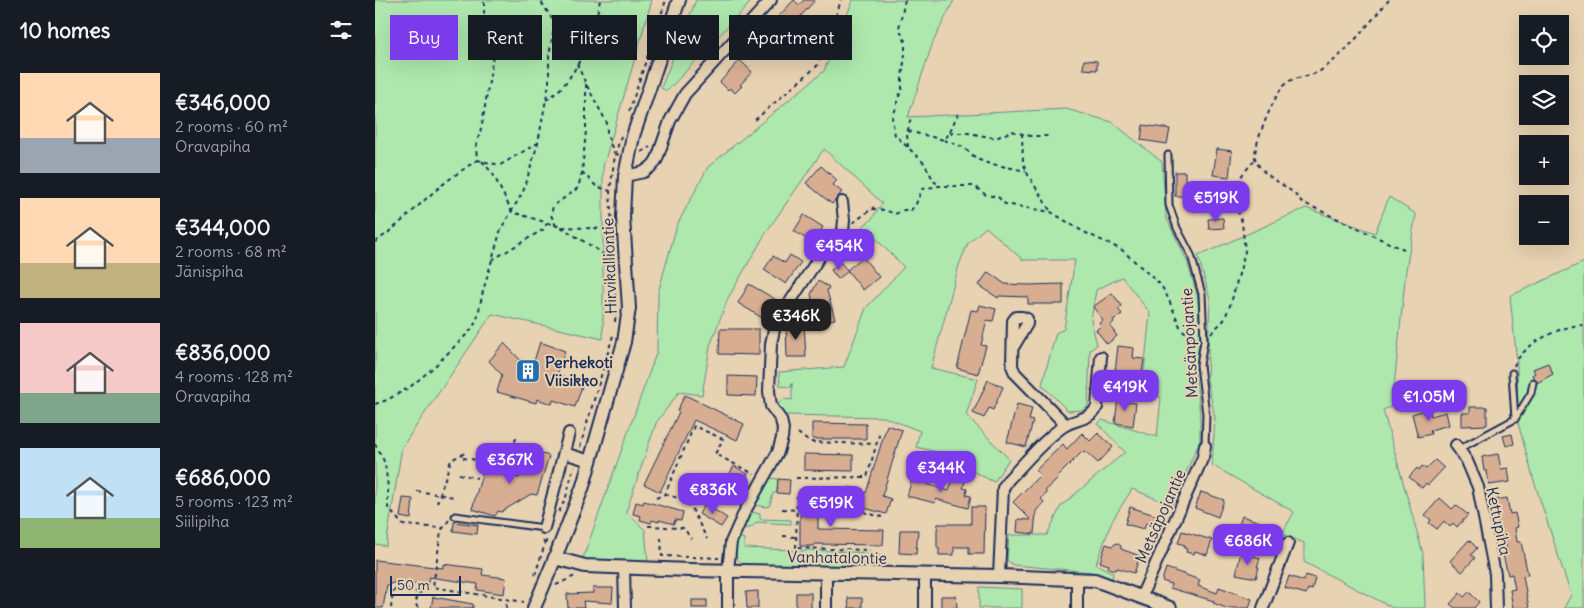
<!DOCTYPE html>
<meta charset="utf-8">
<style>
:root{--surface:#171b24;--page:#20242c;--text:#f1f3f6;--muted:#9ea1a6;--accent:#7c3aed}
body{margin:0;font-family:Delius,sans-serif;background:var(--page);color:var(--text);height:100vh;display:flex;flex-direction:column;font-size:19px;white-space:nowrap}
*{box-sizing:border-box;margin:0}
p{font-size:16px;color:var(--muted)}
.icon{flex:none;width:28px;height:28px;fill:none;stroke:currentColor;stroke-width:2;stroke-linecap:round;stroke-linejoin:round}
.map{position:relative;flex:1;overflow:hidden}
.sheet{display:flex;flex-direction:column;background:var(--surface);width:375px}
.sheet>*{flex:none}
.guide{position:absolute;left:15px;top:15px;width:475px;height:45px;display:flex;gap:10px}
.controls{position:absolute;left:1144px;top:15px;display:grid;gap:10px}
.controls a{display:grid;place-items:center;width:50px;height:50px;border-radius:0px;background:var(--surface);box-shadow:0 5px 20px #0002;font-size:25px}
.scale{position:absolute;left:15px;bottom:12px;width:71px;box-sizing:border-box;padding-left:5px;border:2px solid #1b2f5e;border-top:0;font-size:14px;line-height:18px;white-space:nowrap;color:#1b2f5e;-webkit-text-stroke:4px #e7d2b1;paint-order:stroke}
.price{position:absolute;translate:-50% -42px;padding:0 11px;border-radius:10px;background:var(--accent);color:#fff;font-size:16px;line-height:32px;filter:drop-shadow(0 1px 2px #0008)}
.price::after{content:'';position:absolute;left:50%;top:30px;width:15px;height:11px;margin-left:-8px;background:inherit;clip-path:polygon(0 0,100% 0,50% 100%)}
.price.on{background:#222;color:#fff}
ul{padding:0;list-style:none}
li{display:flex;align-items:center;gap:15px;height:125px;padding:0 20px}
li span{display:grid;place-items:center;flex:none;width:140px;height:100px;border-radius:0px;color:#555}
li>.icon{margin-inline-start:auto}
span .icon{width:60px;height:60px;fill:#fffc;stroke-width:1}
li b{font-size:21px}
h2{display:flex;justify-content:space-between;align-items:center;height:60px;padding:0 20px;font-size:21px}
.chip{padding:0 18px;border-radius:0px;background:var(--surface);box-shadow:0 5px 20px #0002;font-size:18px;line-height:45px}
.chip.on{background:var(--accent);color:#fff}
main{display:flex;flex:1;min-height:0}
.map>svg:first-child{display:block}
</style>
<main>
<section class="sheet">
<h2>10 homes<svg class="icon" aria-label="filters" viewBox="0 0 24 24"><path d="M4 7h16M4 17h16"/><circle cx="9" cy="7" r="2"/><circle cx="15" cy="17" r="2"/></svg></h2>
<ul>
<li><span style="background:linear-gradient(#ffd9b3 65%,#9aa5b1 0)"><svg class="icon" aria-label="home" viewBox="0 0 24 24"><path d="M3 11l9-7 9 7M6 9v11h12V9"/></svg></span><div><b>€346,000</b><p>2 rooms · 60 m²</p><p>Oravapiha</p></div></li>
<li><span style="background:linear-gradient(#ffd9b3 65%,#c2b280 0)"><svg class="icon" aria-label="home" viewBox="0 0 24 24"><path d="M3 11l9-7 9 7M6 9v11h12V9"/></svg></span><div><b>€344,000</b><p>2 rooms · 68 m²</p><p>Jänispiha</p></div></li>
<li><span style="background:linear-gradient(#f6c9c9 70%,#7fa58c 0)"><svg class="icon" aria-label="home" viewBox="0 0 24 24"><path d="M3 11l9-7 9 7M6 9v11h12V9"/></svg></span><div><b>€836,000</b><p>4 rooms · 128 m²</p><p>Oravapiha</p></div></li>
<li><span style="background:linear-gradient(#bfe0f5 70%,#8fb573 0)"><svg class="icon" aria-label="home" viewBox="0 0 24 24"><path d="M3 11l9-7 9 7M6 9v11h12V9"/></svg></span><div><b>€686,000</b><p>5 rooms · 123 m²</p><p>Siilipiha</p></div></li>
</ul>
</section>
<div class="map">
<svg width="1209" height="608" viewBox="0 0 1209 608">
<rect width="100%" height="100%" fill="#e7d2b1"/>
<filter id="ink" filterUnits="userSpaceOnUse"><feTurbulence type="fractalNoise" baseFrequency=".02" numOctaves="2"/><feDisplacementMap in="SourceGraphic" scale="10" xChannelSelector="R" yChannelSelector="G"/><feConvolveMatrix kernelMatrix="1 2 1 2 8 2 1 2 1" color-interpolation-filters="sRGB"/></filter>
<g filter="url(#ink)">
<!-- green -->
<g fill="#aee8ad" stroke="#648c86">
<polygon points="0,0 277,0 228,167 228,339 117,314 27,447 11,546 0,544"/>
<polygon points="321,0 371,0 375,3 292,91 286,88"/>
<polygon points="478,0 579,0 558,42 533,117 691,109 737,122 787,162 791,217 812,261 823,298 825,335 820,371 825,414 825,440 797,505 757,489 737,521 721,564 738,573 737,579 717,572 638,565 632,560 634,535 672,535 686,506 750,452 723,424 727,420 782,437 786,398 768,382 775,313 747,277 721,290 716,320 722,345 715,350 713,406 708,410 693,411 667,385 681,333 689,329 700,260 648,260 611,227 593,243 584,265 556,368 603,379 591,415 634,459 619,482 558,451 541,447 545,431 509,417 410,415 402,406 408,399 417,400 417,383 416,387 405,386 404,372 469,367 491,308 529,267 488,226 496,220 507,203 449,149 392,231 353,298 335,346 327,395 304,392 281,423 251,512 270,530 273,562 207,561 282,351 283,293 302,225 333,167 449,71"/>
<polygon points="1014,197 1041,214 1031,270 1017,406 1008,410 1048,554 1050,608 1018,608 929,562 929,543 907,534 919,512 837,465 840,418 832,380 835,299 823,256 931,208 1000,233"/>
<polygon points="1209,262 1209,608 1189,608 1196,595 1159,481 1143,423 1142,362 1135,296"/>
<polygon points="394,478 403,479 402,493 398,493 395,505 392,507 379,505"/>
<path d="M 376,512 L 385,514 L 385,519 L 416,520 L 416,524 L 382,522 C 377,527 375,529 367,528 L 374,513 Z"/>
<path d="M 366,538 L 369,539 L 369,548 L 417,550 L 422,556 L 423,563 L 421,566 L 373,566 C 358,560 361,554 361,541 Z"/>
<polygon points="433,550 496,553 506,556 505,568 427,566 426,551"/>
<polygon points="604,587 647,589 647,608 604,608"/>
</g>
<!-- building -->
<g fill="#d8ae92" stroke="#1b2f5e">
<polygon points="419,0 424,5 429,0 440,0 418,25 414,21 401,35 404,38 387,56 378,47 404,20 402,18"/>
<polygon points="365,60 377,72 365,85 367,86 360,93 355,88 353,90 345,82"/>
<polygon points="709,60 722,61 722,70 708,69"/>
<polygon points="768,125 795,129 792,144 766,140"/>
<polygon points="842,149 857,151 854,177 838,175"/>
<polygon points="446,166 462,180 458,185 467,192 457,204 431,183"/>
<rect x="800" y="172" width="10" height="24"/>
<polygon points="429,215 448,227 438,243 419,231"/>
<polygon points="848,218 849,228 834,229 833,219"/>
<polygon points="415,255 426,262 411,284 389,270 398,256 410,263"/>
<polygon points="488,257 504,277 488,290 472,270"/>
<polygon points="465,262 473,271 463,279 456,270"/>
<polygon points="613,272 630,284 653,285 688,284 688,304 653,304 653,297 624,296 623,298 604,285"/>
<polygon points="443,281 454,287 452,291 460,319 450,321 449,316 441,317 436,294"/>
<polygon points="374,284 400,299 389,319 363,303"/>
<polygon points="737,293 747,306 743,309 747,314 738,320 739,322 735,326 742,336 732,344 721,330 726,326 724,323 728,320 718,307"/>
<polygon points="605,305 621,309 618,321 612,320 606,345 611,346 603,374 582,368 596,310 603,311"/>
<polygon points="411,325 429,325 431,357 412,357"/>
<polygon points="345,329 384,329 384,355 344,354"/>
<polygon points="165,342 190,351 182,375 208,383 200,407 178,400 177,404 162,399 161,403 122,392 127,375 114,361 129,343 156,371"/>
<polygon points="743,346 759,348 758,358 769,359 767,373 756,372 755,383 739,381"/>
<polygon points="1173,363 1178,374 1162,383 1157,375 1160,373 1158,369"/>
<polygon points="353,376 382,377 381,396 353,395"/>
<polygon points="613,380 628,387 618,410 614,408 609,418 598,413"/>
<polygon points="310,395 369,424 362,440 319,420 285,492 269,484 304,412 302,411"/>
<polygon points="743,397 753,399 752,402 761,403 758,426 740,423"/>
<polygon points="642,404 657,408 654,420 658,421 651,447 632,442"/>
<polygon points="1095,407 1112,407 1112,425 1087,426 1087,413 1095,413"/>
<polygon points="1054,409 1056,416 1071,412 1074,425 1055,430 1056,434 1043,437 1037,414"/>
<polygon points="437,423 491,424 491,439 437,439"/>
<polygon points="512,425 527,430 507,496 516,499 511,514 471,503 475,487 491,493"/>
<polygon points="707,433 715,441 723,433 738,447 723,463 711,452 709,453 707,452 682,477 683,479 670,491 672,493 666,499 669,502 661,511 659,534 642,532 643,519 656,520 638,502 665,475 661,470 688,444 692,449"/>
<polygon points="1137,434 1139,444 1131,446 1128,436"/>
<polygon points="151,449 174,456 162,495 156,494 126,512 123,511 120,516 97,509 109,467 144,478"/>
<polygon points="429,454 478,455 478,471 429,470"/>
<polygon points="1123,454 1126,469 1133,468 1135,482 1114,485 1112,471 1109,471 1107,457"/>
<polygon points="1060,460 1069,468 1053,485 1051,483 1047,488 1034,477 1042,468 1044,470 1047,466 1051,469"/>
<polygon points="359,466 373,474 358,501 344,493"/>
<polygon points="578,478 590,481 588,488 592,489 591,495 596,496 593,508 561,499 560,503 532,496 537,479 574,491"/>
<polygon points="403,479 415,480 414,494 402,493"/>
<polygon points="429,488 443,488 443,529 509,530 508,545 439,544 439,546 425,546 425,515 428,515"/>
<polygon points="826,492 849,500 843,517 820,508"/>
<polygon points="28,498 38,499 36,519 25,517"/>
<polygon points="1065,498 1077,509 1081,505 1093,515 1082,527 1078,523 1075,527 1069,521 1062,529 1054,523 1056,520 1050,515"/>
<polygon points="1132,498 1135,514 1140,513 1143,527 1140,528 1142,542 1146,542 1153,575 1148,576 1154,608 1138,608 1135,590 1140,589 1137,574 1133,575 1128,555 1133,554 1128,533 1126,534 1119,500"/>
<polygon points="269,501 308,512 306,521 300,520 299,524 284,520 284,522 277,520 276,523 265,520 266,516 258,514 261,502 268,504"/>
<polygon points="331,502 339,507 338,509 352,518 346,527 324,514"/>
<polygon points="596,507 610,507 609,554 594,554 594,547 579,547 579,555 564,555 564,548 562,548 562,530 563,524 596,524"/>
<polygon points="755,507 783,516 780,525 771,523 769,529 750,524"/>
<polygon points="867,516 888,523 884,532 898,536 896,545 861,534"/>
<polygon points="79,522 103,525 102,534 78,531"/>
<polygon points="525,530 543,530 541,554 524,553"/>
<polygon points="807,531 837,540 832,555 820,551 819,554 811,552 812,549 809,548 810,545 803,543"/>
<polygon points="1094,540 1102,548 1096,555 1100,558 1087,572 1075,561"/>
<polygon points="742,543 746,546 746,549 765,556 759,573 742,568 741,570 733,568 734,565 725,562 731,544 737,546"/>
<polygon points="866,552 885,558 882,567 884,567 881,578 861,574"/>
<polygon points="0,560 68,568 68,564 108,569 107,575 131,578 129,594 102,590 103,584 54,577 52,586 21,582 12,585 8,608 0,608"/>
<polygon points="791,568 825,580 823,586 842,593 844,587 877,599 874,608 851,608 838,603 839,601 795,588 796,584 787,581"/>
<polygon points="931,575 940,578 937,590 933,589 931,594 910,588 914,576 929,581"/>
<polygon points="218,588 238,588 237,603 208,601 209,608 193,608 192,594 218,593"/>
<polygon points="383,591 383,608 372,608 371,592"/>
<polygon points="1094,592 1104,602 1099,608 1080,608 1075,604 1085,593 1089,597"/>
<rect x="421" y="593" width="15" height="15"/>
<polygon points="566,596 581,596 582,608 566,608"/>
<polygon points="58,597 98,604 98,608 56,608"/>
<polygon points="473,598 487,598 487,608 474,608"/>
<rect x="317" y="600" width="15" height="8"/>
</g>
<g fill="none" stroke-linecap="round" stroke-linejoin="round">
<defs>
<g id="service">
<polyline points="793,155 794,205 802,228 816,255 827,294 829,341 825,365 831,414 830,446"/>
<polyline points="1140,419 1156,393 1158,382"/>
<polyline points="1084,449 1140,419 1137,373"/>
<polyline points="80,516 169,528"/>
</g>
<g id="minor">
<polyline points="250,176 269,172 278,165 282,159 295,121 310,94 396,0"/>
<polyline points="639,346 652,324 652,319 647,317 641,317 638,321 637,366 640,373 691,425"/>
<polyline points="1081,445 1092,461 1103,487 1120,574 1121,608"/>
<polyline points="189,453 215,461"/>
<polyline points="169,528 194,433"/>
<polyline points="249,568 250,608"/>
<polyline points="451,573 451,608"/>
<path d="M 624,576 L 628,488 L 633,480 C 651,462 668,440 689,426 C 700,419 715,420 722,407 L 726,357"/>
<polyline points="702,579 702,608"/>
<polyline points="766,597 828,457 830,446"/>
<polyline points="353,608 353,570 356,542 369,513 403,452 407,438 408,429 406,420 396,406 394,391 396,344 400,325 447,253 468,231 469,220 467,202"/>
<polyline points="550,608 550,575"/>
<polyline points="888,608 913,543"/>
</g>
<g id="tertiary">
<polyline points="180,558 208,486 249,342 254,308 248,217 250,176 258,136 304,0"/>
<polyline points="159,608 180,558 210,566 315,570 624,576 720,580 795,608"/>
</g>
</defs>
<!-- service casing -->
<use href="#service" stroke="#1b2f5e" stroke-width="9"/>
<!-- minor casing -->
<use href="#minor" stroke="#1b2f5e" stroke-width="14"/>
<!-- tertiary casing -->
<use href="#tertiary" stroke="#1b2f5e" stroke-width="16"/>
<!-- path -->
<g stroke="#1b2f5e" stroke-width="2" stroke-dasharray="4 4" stroke-linecap="butt">
<polyline points="530,0 524,28 530,41 530,54 527,78 527,90 522,100 522,105 517,119 520,135 549,163 559,181 564,186"/>
<path d="M 1014,0 C 993,24 972,53 945,71 C 934,78 919,76 910,84 C 900,93 878,146 880,158 C 884,173 905,182 916,191 C 920,194 923,198 927,202 L 1016,244 L 1029,249"/>
<polyline points="202,64 211,84 232,123 232,134 239,153"/>
<polyline points="211,84 211,131 207,172 221,186 235,191"/>
<path d="M 171,100 C 201,83 219,33 225,0"/>
<polyline points="254,112 291,0"/>
<polyline points="380,120 442,66 452,44 466,0"/>
<path d="M 533,131 L 569,140 C 576,132 578,123 583,114"/>
<polyline points="575,133 593,133 621,138 637,131 655,136 675,136"/>
<polyline points="647,133 648,162 653,175 676,212"/>
<polyline points="569,140 588,147 602,159 612,163 651,171"/>
<polyline points="533,147 532,134 536,117"/>
<polyline points="266,152 275,147"/>
<polyline points="240,155 247,133"/>
<polyline points="102,160 125,165 163,143"/>
<polyline points="107,161 118,174 137,212 186,227 236,229"/>
<polyline points="497,209 510,210 520,214 529,210 536,210 541,204 547,189 564,186 599,186 611,195 623,197 630,204 676,212 707,231 747,250 786,285 794,300 806,329 822,341"/>
<polyline points="478,223 499,207"/>
<polyline points="181,226 176,215 178,206 203,188 207,173"/>
<polyline points="186,227 224,251 239,264"/>
<path d="M 0,242 C 26,225 46,201 71,182 C 81,174 92,167 102,160 L 101,146 L 107,125 L 118,56 L 114,30 L 109,16 L 109,0"/>
<polyline points="117,260 169,229 172,223"/>
<polyline points="240,322 241,307 235,191 240,155 244,154"/>
<polyline points="836,333 849,320 856,303 870,252 867,222 861,206 860,193 864,179 880,159"/>
<path d="M 1139,366 C 1148,344 1186,325 1209,325"/>
<polyline points="0,404 12,400 35,387 59,367 96,330 102,320 108,291 126,229 148,192 163,143 174,83 174,55 179,28 177,19 165,0"/>
<polyline points="423,433 434,442 500,444"/>
<polyline points="0,444 10,463 13,488 13,508 28,525 68,528"/>
<polyline points="205,447 239,332"/>
<polyline points="88,458 131,464 134,477"/>
<polyline points="131,464 142,436"/>
<polyline points="84,474 102,478"/>
<polyline points="421,478 492,477 505,432"/>
<polyline points="42,491 79,497"/>
<polyline points="290,494 309,500 316,507 332,539"/>
<polyline points="281,498 290,494 319,426 348,439 340,454 379,474"/>
<polyline points="62,503 76,460 90,453"/>
<polyline points="407,509 421,510"/>
<polyline points="481,510 507,517"/>
<polyline points="184,512 191,497 199,466"/>
<polyline points="74,520 66,531 58,587 149,602"/>
<path d="M 273,526 C 286,526 296,528 309,528 L 316,539"/>
<polyline points="408,536 420,537"/>
<polyline points="286,538 287,556 344,558"/>
<polyline points="170,544 173,537"/>
<polyline points="421,548 422,494"/>
<polyline points="424,562 421,548 495,550"/>
<polyline points="160,575 170,544 166,538"/>
<polyline points="181,585 202,575"/>
<path d="M 16,608 L 18,591 C 28,586 35,589 44,593"/>
<polyline points="43,608 40,603 44,593 58,587"/>
<polyline points="131,608 132,599"/>
</g>
<!-- service -->
<use href="#service" stroke="#e7d2b1" stroke-width="5"/>
<!-- minor -->
<use href="#minor" stroke="#e7d2b1" stroke-width="10"/>
<!-- tertiary -->
<use href="#tertiary" stroke="#e7d2b1" stroke-width="12"/>
</g>
</g>
<!-- icons -->
<defs>
<symbol id="building-square" viewBox="-11 -11 22 22"><rect x="-9" y="-9" width="18" height="18" rx="4" fill="#1f6fb2" stroke="#e7d2b1"/><path d="M-4-6H4V6H1V3H-1V6H-4ZM-2.5-4.3h1.7v1.8h-1.7ZM.8-4.3h1.7v1.8H.8ZM-2.5-1h1.7V.8h-1.7ZM.8-1h1.7V.8H.8Z" fill="#fff"/></symbol>
</defs>
<g fill-rule="evenodd">
<use href="#building-square" x="139" y="357" width="28" height="28"/>
</g>
<g text-anchor="middle" dominant-baseline="central" stroke-width="4" stroke-linejoin="round" paint-order="stroke">
<!-- street labels -->
<g font-size="16" fill="#1b2f5e" stroke="#e7d2b1">
<text transform="translate(234 266) rotate(-92)">Hirvikalliontie</text>
<text transform="translate(814 343) rotate(-93)">Metsänpojantie</text>
<text transform="translate(785 516) rotate(-66)">Metsäpojantie</text>
<text transform="translate(1124 521) rotate(78)">Kettupiha</text>
<text transform="translate(462 557) rotate(1)">Vanhatalontie</text>
</g>
<!-- poi labels -->
<g font-size="16" font-weight="bold" fill="#1b2f5e" stroke="#e7d2b1" text-anchor="start">
<text x="170" y="362">Perhekoti<tspan x="170" dy="18">Viisikko</tspan></text>
</g>
</g>
</svg>
<div class="controls">
<a><svg class="icon" aria-label="locate" viewBox="0 0 24 24"><circle cx="12" cy="12" r="6"/><path d="M12 2v4M12 18v4M2 12h4M18 12h4"/></svg></a>
<a><svg class="icon" aria-label="layers" viewBox="0 0 24 24"><path d="M12 4l9 5-9 5-9-5zM3 14l9 5 9-5"/></svg></a>
<a>+</a>
<a>−</a>
</div>
<div class="scale">50 m</div>
<b class="price" style="left:841px;top:223px">€519K</b>
<b class="price" style="left:464px;top:271px">€454K</b>
<b class="price on" style="left:421px;top:341px">€346K</b>
<b class="price" style="left:750px;top:412px">€419K</b>
<b class="price" style="left:1054px;top:422px">€1.05M</b>
<b class="price" style="left:135px;top:485px">€367K</b>
<b class="price" style="left:566px;top:493px">€344K</b>
<b class="price" style="left:338px;top:515px">€836K</b>
<b class="price" style="left:456px;top:528px">€519K</b>
<b class="price" style="left:873px;top:566px">€686K</b>
<div class="guide">
<a class="chip on">Buy</a>
<a class="chip">Rent</a>
<a class="chip">Filters</a>
<a class="chip">New</a>
<a class="chip">Apartment</a>
</div>
</div>
</main>
